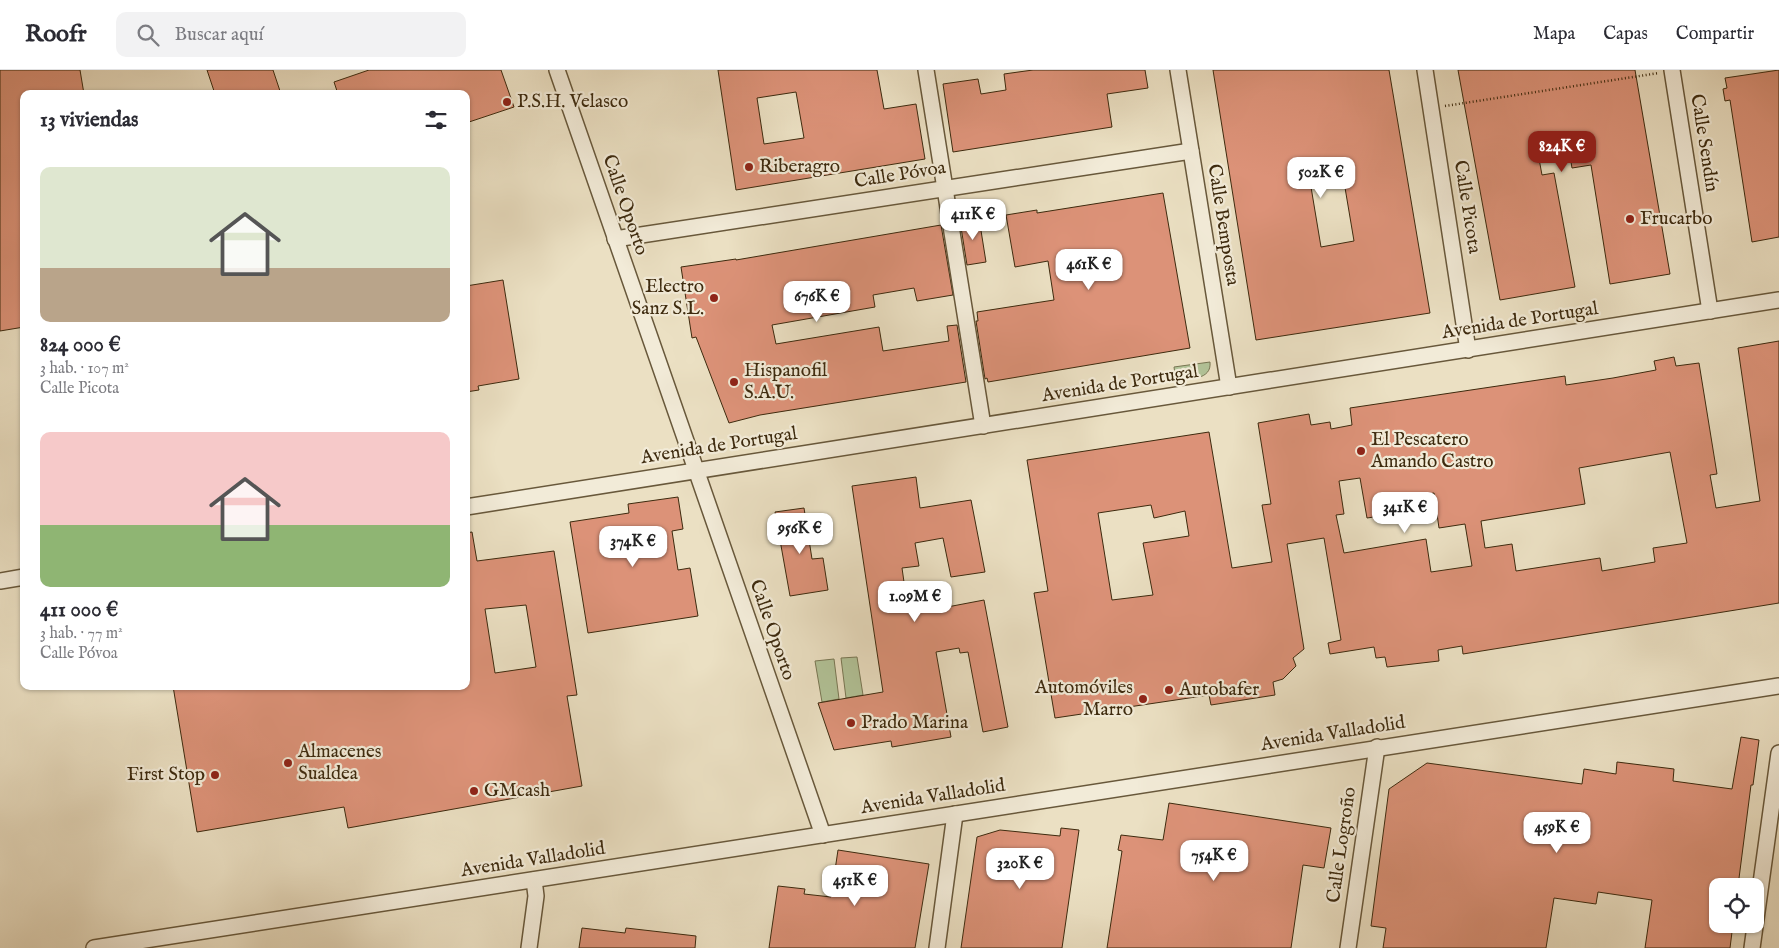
<!DOCTYPE html>
<html lang="es">
<meta charset="utf-8">
<style>
:root{--surface:#fff;--page:#f2f2f3;--text:#2b2b33;--muted:#7c7c81;--line:#e1e1e2;--accent:#8f2418}
body{margin:0;font-family:"IM FELL English",serif;background:var(--page);color:var(--text);height:100vh;display:flex;flex-direction:column;font-size:19px;white-space:nowrap}
*{box-sizing:border-box;margin:0}
p{font-size:16px;color:var(--muted)}
.icon{flex:none;width:28px;height:28px;fill:none;stroke:currentColor;stroke-width:2;stroke-linecap:round;stroke-linejoin:round}
.map{position:relative;flex:1;overflow:hidden}
.drawer{position:absolute;left:20px;top:20px;width:450px;height:600px;display:flex;flex-direction:column;background:var(--surface);border-radius:10px;box-shadow:0 1px 4px #0004}
.drawer>*{flex:none}
.controls{position:absolute;left:1709px;top:808px;display:grid;gap:10px}
.controls a{display:grid;place-items:center;width:55px;height:55px;border-radius:10px;background:var(--surface);box-shadow:0 1px 4px #0004;font-size:25px}
.price{position:absolute;translate:-50% -42px;padding:0 11px;border-radius:10px;background:#fff;color:#222;font-size:16px;line-height:32px;filter:drop-shadow(0 1px 2px #0008)}
.price::after{content:'';position:absolute;left:50%;top:30px;width:15px;height:11px;margin-left:-8px;background:inherit;clip-path:polygon(0 0,100% 0,50% 100%)}
.price.selected{background:var(--accent);color:#fff}
ul{padding:0;list-style:none}
li{display:grid;align-content:center;gap:10px;height:265px;padding:0 20px}
li span{display:grid;place-items:center;height:155px;border-radius:10px;color:#555}
li>.icon{margin-inline-start:auto}
span .icon{width:90px;height:90px;fill:#fffc;stroke-width:1}
li b{font-size:21px}
h2{display:flex;justify-content:space-between;align-items:center;height:60px;padding:0 20px;font-size:21px}
header{display:flex;align-items:center;gap:30px;box-sizing:border-box;height:70px;padding:0 25px;background:var(--surface);border-bottom:1px solid var(--line)}
header strong{font-size:24px}
nav{display:flex;gap:28px;margin-inline-start:auto;font-size:18px}
.search{width:350px;height:45px;background:var(--page);display:flex;align-items:center;gap:12px;box-sizing:border-box;padding:0 18px;border-radius:10px;color:var(--muted);font-size:19px}
.map>svg:first-child{display:block}
</style>
<header>
<strong>Roofr</strong>
<div class="search"><svg class="icon" aria-label="search" viewBox="0 0 24 24"><circle cx="10" cy="10" r="6"/><path d="M15 15l6 6"/></svg>Buscar aquí</div>
<nav><a>Mapa</a><a>Capas</a><a>Compartir</a></nav>
</header>
<div class="map">
<svg width="1779" height="878" viewBox="0 0 1779 878">
<rect width="100%" height="100%" fill="#ebe0c3"/>
<filter id="stains"><feTurbulence type="fractalNoise" baseFrequency=".004" numOctaves="4"/><feColorMatrix values="0 0 0 0 .2 0 0 0 0 .09 0 0 0 0 .02 0 0 0 .5 -.17"/></filter>
<radialGradient id="worn" r=".72"><stop offset=".6" stop-color="#630" stop-opacity="0"/><stop offset="1" stop-color="#630" stop-opacity=".3"/></radialGradient>
<!-- green -->
<g fill="#b2c398" stroke="#787653">
<path d="M 1210,292 C 1212,310 1189,309 1176,311 L 1174,297 Z"/>
<polygon points="857,587 863,625 846,628 841,588"/>
<polygon points="834,589 839,629 822,632 815,591"/>
</g>
<!-- building -->
<g fill="#dc9278" stroke="#3d2a0e" fill-rule="evenodd">
<polygon points="0,0 80,0 84,24 24,24 24,257 0,261"/>
<polygon points="207,0 273,0 281,24 215,24"/>
<polygon points="369,0 501,0 514,37 466,53 466,24 338,24 334,12"/>
<path d="M 718,0 L 877,0 L 884,39 L 916,34 L 925,89 L 736,120 ZM 796,22 L 804,68 L 764,74 L 757,28 Z"/>
<polygon points="1033,0 1145,0 1148,18 1107,24 1112,57 953,82 943,14 978,9 981,24 1006,20 1004,4"/>
<path d="M 1213,0 L 1389,0 L 1430,243 L 1256,270 ZM 1341,94 L 1354,171 L 1321,177 L 1308,99 Z"/>
<polygon points="1458,0 1635,0 1670,204 1610,214 1591,95 1572,98 1566,62 1535,67 1542,105 1554,103 1575,217 1500,230"/>
<polygon points="1779,0 1779,167 1752,172 1730,30 1725,31 1723,19 1727,18 1725,8"/>
<polygon points="1163,123 1190,278 988,312 987,308 985,309 976,251 978,251 977,242 1054,230 1048,191 1015,197 1006,145 1037,140 1037,143"/>
<polygon points="979,148 986,192 967,195 960,151"/>
<polygon points="941,155 953,225 917,231 914,218 873,225 875,237 772,255 776,274 879,257 883,281 949,271 947,256 957,255 966,312 760,345 729,353 696,267 692,268 681,197 736,189 736,190"/>
<polygon points="503,210 519,309 478,316 479,320 466,322 466,216"/>
<path d="M 1779,271 L 1779,533 L 1463,584 L 1462,576 L 1438,580 L 1439,591 L 1387,597 L 1385,587 L 1376,588 L 1374,577 L 1330,584 L 1328,573 L 1341,570 L 1324,468 L 1287,474 L 1304,579 L 1293,588 L 1296,596 L 1283,609 L 1273,612 L 1275,625 L 1211,635 L 1209,625 L 1055,648 L 1034,523 L 1048,521 L 1027,390 L 1209,362 L 1232,498 L 1272,492 L 1262,435 L 1271,434 L 1258,353 L 1309,344 L 1311,355 L 1330,352 L 1331,359 L 1352,355 L 1350,338 L 1565,306 L 1566,315 L 1613,308 L 1656,300 L 1654,291 L 1674,287 L 1676,296 L 1699,293 L 1717,404 L 1710,405 L 1716,438 L 1760,431 L 1738,278 ZM 1670,382 L 1687,473 L 1653,478 L 1655,492 L 1602,501 L 1600,488 L 1516,501 L 1512,474 L 1485,478 L 1481,451 L 1585,434 L 1579,398 ZM 1360,408 L 1367,448 L 1387,445 L 1384,431 L 1434,423 L 1439,458 L 1465,454 L 1472,496 L 1431,502 L 1426,469 L 1344,483 L 1336,445 L 1344,444 L 1339,411 ZM 1151,435 L 1154,448 L 1185,441 L 1189,466 L 1143,473 L 1153,525 L 1112,530 L 1098,443 Z"/>
<polygon points="916,407 920,438 971,430 985,502 951,507 943,468 915,473 919,496 902,498 908,540 941,534 942,538 984,530 1008,657 983,662 968,582 960,583 959,578 936,582 951,667 892,677 891,671 834,680 818,633 883,622 852,416"/>
<polygon points="678,427 683,459 672,461 678,500 690,498 698,546 588,563 570,452 629,443 628,434"/>
<polygon points="804,438 812,489 823,488 828,520 790,526 775,442"/>
<path d="M 472,462 L 477,491 L 554,481 L 577,625 L 567,626 L 582,716 L 348,758 L 344,737 L 197,762 L 173,616 L 466,616 L 466,463 ZM 526,535 L 536,597 L 495,603 L 485,539 Z"/>
<polygon points="1741,667 1759,670 1753,715 1751,715 1738,816 1718,816 1718,854 1733,854 1730,878 1645,878 1652,830 1598,822 1596,834 1554,828 1546,878 1383,878 1386,858 1371,856 1389,719 1427,693 1582,714 1584,699 1616,704 1617,692 1674,699 1673,711 1732,719"/>
<polygon points="1169,733 1331,758 1324,798 1303,795 1291,878 1107,878 1122,781 1118,780 1121,765 1163,770"/>
<polygon points="1061,758 1079,760 1062,878 961,878 977,767 1000,760 1060,766"/>
<polygon points="838,780 929,794 915,878 769,878 778,816 805,819 804,824 831,827"/>
<polygon points="582,858 625,863 626,858 696,866 695,878 579,878"/>
</g>
<g fill="none" stroke-linecap="round" stroke-linejoin="round">
<defs>
<g id="minor">
<polyline points="557,0 823,765"/>
<polyline points="926,0 983,356"/>
<polyline points="1178,0 1229,317"/>
<polyline points="1425,0 1468,280"/>
<polyline points="1672,0 1710,241"/>
<polyline points="615,169 1191,81"/>
<polyline points="466,437 1779,230"/>
<polyline points="0,511 24,507"/>
<polyline points="94,878 1779,616"/>
<polyline points="529,878 536,826 534,810"/>
<polyline points="937,878 955,744"/>
<polyline points="1348,878 1377,677"/>
<polyline points="1752,878 1779,683"/>
</g>
</defs>
<!-- minor casing -->
<use href="#minor" stroke="#68583b" stroke-width="18"/>
<!-- path -->
<polyline stroke="#3d2a0e" stroke-width="2.5" stroke-dasharray="1 2.5" stroke-linecap="butt" points="1445,36 1659,3"/>
<!-- minor -->
<use href="#minor" stroke="#f2ebd8" stroke-width="15"/>
</g>
<!-- markers -->
<g fill="#8f2418" stroke="#f2ebd8" stroke-width="2">
<circle cx="507" cy="32" r="5"/>
<circle cx="749" cy="97" r="5"/>
<circle cx="1630" cy="149" r="5"/>
<circle cx="714" cy="228" r="5"/>
<circle cx="734" cy="312" r="5"/>
<circle cx="1361" cy="381" r="5"/>
<circle cx="1169" cy="620" r="5"/>
<circle cx="1143" cy="629" r="5"/>
<circle cx="851" cy="653" r="5"/>
<circle cx="288" cy="693" r="5"/>
<circle cx="215" cy="705" r="5"/>
<circle cx="474" cy="721" r="5"/>
</g>
<g text-anchor="middle" dominant-baseline="central" stroke-width="4.5" stroke-linejoin="round" paint-order="stroke">
<!-- poi labels -->
<g font-size="19" fill="#3d2a0e" stroke="#f2ebd8" text-anchor="start">
<text x="517" y="32">P.S.H. Velasco</text>
<text x="759" y="97">Riberagro</text>
<text x="1640" y="149">Frucarbo</text>
<text x="704" y="217" text-anchor="end">Electro<tspan x="704" dy="22">Sanz S.L.</tspan></text>
<text x="744" y="301">Hispanofil<tspan x="744" dy="22">S.A.U.</tspan></text>
<text x="1371" y="370">El Pescatero<tspan x="1371" dy="22">Amando Castro</tspan></text>
<text x="1133" y="618" text-anchor="end">Automóviles<tspan x="1133" dy="22">Marro</tspan></text>
<text x="1179" y="620">Autobafer</text>
<text x="861" y="653">Prado Marina</text>
<text x="298" y="682">Almacenes<tspan x="298" dy="22">Sualdea</tspan></text>
<text x="205" y="705" text-anchor="end">First Stop</text>
<text x="484" y="721">GMcash</text>
</g>
<!-- street labels -->
<g font-size="19" fill="#3d2a0e" stroke="#f2ebd8">
<text transform="translate(1704 73) rotate(81)">Calle Sendín</text>
<text transform="translate(900 105) rotate(-9)">Calle Póvoa</text>
<text transform="translate(625 135) rotate(71)">Calle Oporto</text>
<text transform="translate(1467 137) rotate(81)">Calle Picota</text>
<text transform="translate(1223 155) rotate(81)">Calle Bemposta</text>
<text transform="translate(1520 251) rotate(-9)">Avenida de Portugal</text>
<text transform="translate(1120 314) rotate(-9)">Avenida de Portugal</text>
<text transform="translate(719 376) rotate(-9)">Avenida de Portugal</text>
<text transform="translate(772 560) rotate(71)">Calle Oporto</text>
<text transform="translate(1333 664) rotate(-9)">Avenida Valladolid</text>
<text transform="translate(933 727) rotate(-9)">Avenida Valladolid</text>
<text transform="translate(1342 775) rotate(-82)">Calle Logroño</text>
<text transform="translate(533 790) rotate(-9)">Avenida Valladolid</text>
</g>
</g>
<rect width="100%" height="100%" filter="url(#stains)"/>
<rect width="100%" height="100%" fill="url(#worn)"/>
</svg>
<div class="controls">
<a><svg class="icon" aria-label="locate" viewBox="0 0 24 24"><circle cx="12" cy="12" r="6"/><path d="M12 2v4M12 18v4M2 12h4M18 12h4"/></svg></a>
</div>
<b class="price selected" style="left:1562px;top:103px">824K €</b>
<b class="price" style="left:1321px;top:129px">502K €</b>
<b class="price" style="left:973px;top:171px">411K €</b>
<b class="price" style="left:1089px;top:221px">461K €</b>
<b class="price" style="left:817px;top:253px">676K €</b>
<b class="price" style="left:1405px;top:464px">341K €</b>
<b class="price" style="left:800px;top:485px">956K €</b>
<b class="price" style="left:633px;top:498px">374K €</b>
<b class="price" style="left:915px;top:553px">1.09M €</b>
<b class="price" style="left:1557px;top:784px">459K €</b>
<b class="price" style="left:1214px;top:812px">754K €</b>
<b class="price" style="left:1020px;top:820px">320K €</b>
<b class="price" style="left:855px;top:837px">451K €</b>
<section class="drawer">
<h2>13 viviendas<svg class="icon" aria-label="filters" viewBox="0 0 24 24"><path d="M4 7h16M4 17h16"/><circle cx="9" cy="7" r="2"/><circle cx="15" cy="17" r="2"/></svg></h2>
<ul>
<li><span style="background:linear-gradient(#dfe7d0 65%,#b9a48a 0)"><svg class="icon" aria-label="home" viewBox="0 0 24 24"><path d="M3 11l9-7 9 7M6 9v11h12V9"/></svg></span><div><b>824 000 €</b><p>3 hab. · 107 m²</p><p>Calle Picota</p></div></li>
<li><span style="background:linear-gradient(#f6c9c9 60%,#8fb573 0)"><svg class="icon" aria-label="home" viewBox="0 0 24 24"><path d="M3 11l9-7 9 7M6 9v11h12V9"/></svg></span><div><b>411 000 €</b><p>3 hab. · 77 m²</p><p>Calle Póvoa</p></div></li>
</ul>
</section>
</div>
